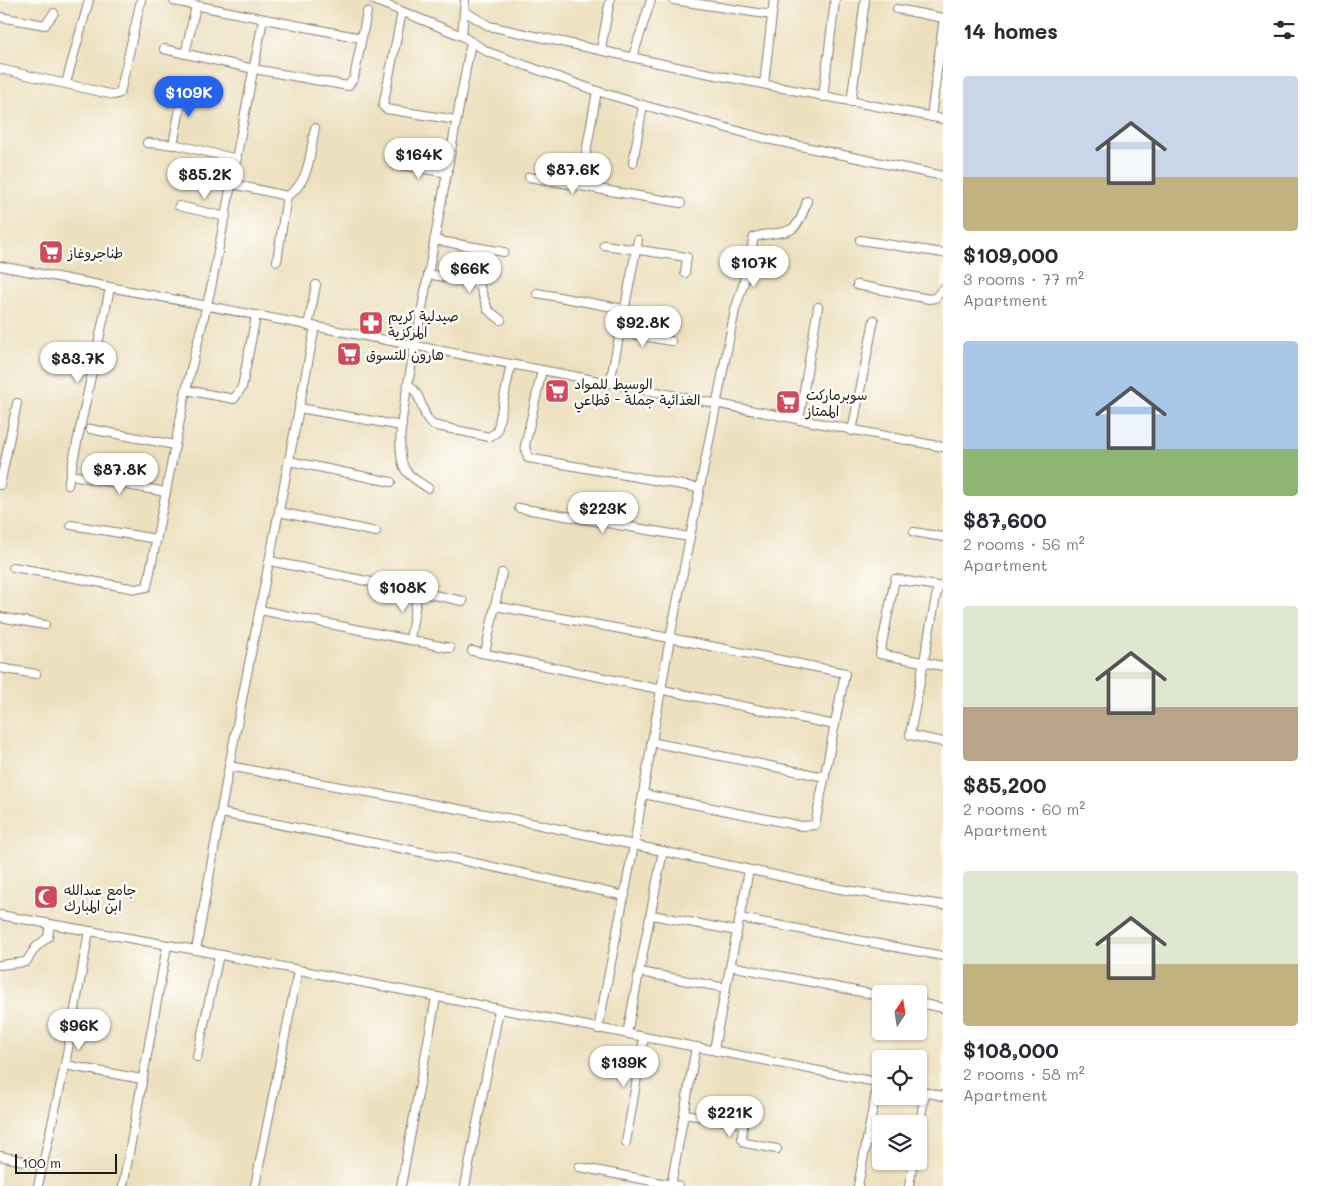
<!DOCTYPE html>
<meta charset="utf-8">
<style>
:root{--surface:#fff;--page:#f7f7f7;--text:#2b2b33;--muted:#7c7c81;--accent:#2563eb}
body{margin:0;font-family:Mali,"Playpen Sans Arabic",sans-serif;background:var(--page);color:var(--text);height:100vh;display:flex;flex-direction:column;font-size:19px;white-space:nowrap}
*{box-sizing:border-box;margin:0}
p{font-size:16px;color:var(--muted)}
.icon{flex:none;width:28px;height:28px;fill:none;stroke:currentColor;stroke-width:2;stroke-linecap:round;stroke-linejoin:round}
.map{position:relative;flex:1;overflow:hidden}
.details{display:flex;flex-direction:column;background:var(--surface);width:375px}
.details>*{flex:none}
.needle{width:32px;rotate:12deg}
.fabs{position:absolute;left:872px;top:985px;display:grid;gap:10px}
.fabs a{display:grid;place-items:center;width:55px;height:55px;border-radius:5px;background:var(--surface);box-shadow:0 1px 4px #0004;font-size:25px}
.scale{position:absolute;left:15px;bottom:12px;width:102px;box-sizing:border-box;padding-left:5px;border:2px solid #1c1c1c;border-top:0;font-size:14px;line-height:18px;white-space:nowrap;color:#1c1c1c;-webkit-text-stroke:4px #fdfcf7;paint-order:stroke}
.price{position:absolute;translate:-50% -42px;padding:0 11px;border-radius:18px;background:#fff;color:#222;font-size:16px;line-height:32px;filter:drop-shadow(0 1px 2px #0008)}
.price::after{content:'';position:absolute;left:50%;top:30px;width:15px;height:11px;margin-left:-8px;background:inherit;clip-path:polygon(0 0,100% 0,50% 100%)}
.price.selected{background:var(--accent);color:#fff}
ul{padding:0;list-style:none}
li{display:grid;align-content:center;gap:10px;height:265px;padding:0 20px}
li span{display:grid;place-items:center;height:155px;border-radius:5px;color:#555}
li>.icon{margin-inline-start:auto}
span .icon{width:90px;height:90px;fill:#fffc;stroke-width:1}
li b{font-size:21px}
h2{display:flex;justify-content:space-between;align-items:center;height:60px;padding:0 20px;font-size:21px}
main{display:flex;flex:1;min-height:0}
.map>svg:first-child{display:block}
</style>
<main>
<div class="map">
<svg width="943" height="1186" viewBox="0 0 943 1186">
<rect width="100%" height="100%" fill="#fdfcf7"/>
<filter id="ink" filterUnits="userSpaceOnUse"><feTurbulence type="fractalNoise" baseFrequency=".02" numOctaves="2"/><feDisplacementMap in="SourceGraphic" scale="10" xChannelSelector="R" yChannelSelector="G"/><feConvolveMatrix kernelMatrix="1 2 1 2 8 2 1 2 1" color-interpolation-filters="sRGB"/></filter>
<filter id="wash" filterUnits="userSpaceOnUse"><feTurbulence type="fractalNoise" baseFrequency=".0096" numOctaves="4" result="noise"/><feDisplacementMap in="SourceGraphic" scale="20" xChannelSelector="R" yChannelSelector="G"/><feGaussianBlur stdDeviation="1.12" result="paint"/><feColorMatrix in="noise" values="0 0 0 0 0 0 0 0 0 0 0 0 0 0 0 0 0 1.4 0 .05"/><feComposite in="paint" operator="in"/></filter>
<g filter="url(#wash)">
<rect width="100%" height="100%" fill="#ede0bf"/>
</g>
<g filter="url(#ink)">
<g fill="none" stroke-linecap="round" stroke-linejoin="round">
<defs>
<g id="minor">
<polyline points="374,0 462,36"/>
<polyline points="465,0 462,36 488,52 597,91 643,105 767,139 943,176"/>
<polyline points="673,0 772,15 764,84"/>
<polyline points="174,1 361,38"/>
<polyline points="897,9 943,18"/>
<polyline points="464,11 489,26 695,71 943,119"/>
<polyline points="402,12 383,106 386,109 450,119"/>
<polyline points="772,15 774,0"/>
<polyline points="0,17 45,25 54,13"/>
<polyline points="164,49 254,69 348,86 354,78 367,12"/>
<polyline points="601,49 610,0"/>
<polyline points="185,54 196,6"/>
<polyline points="633,56 651,0"/>
<polyline points="0,69 114,95 120,93 141,0"/>
<polyline points="66,83 89,0"/>
<polyline points="597,91 580,186 681,203"/>
<polyline points="823,97 835,0"/>
<polyline points="851,102 865,0"/>
<polyline points="931,117 943,24"/>
<polyline points="147,143 178,145 237,159"/>
<polyline points="173,145 184,88"/>
<polyline points="633,163 643,105"/>
<polyline points="395,164 448,173"/>
<polyline points="529,177 580,186"/>
<path d="M 232,184 L 287,196 C 310,183 310,152 315,128"/>
<polyline points="179,206 226,217"/>
<polyline points="434,240 504,252"/>
<polyline points="860,240 943,253"/>
<polyline points="604,245 687,257 685,273"/>
<polyline points="277,261 287,196"/>
<polyline points="0,266 943,447"/>
<polyline points="428,274 479,284 488,310 501,320"/>
<polyline points="857,285 929,299 935,298 943,289"/>
<polyline points="537,293 624,309"/>
<polyline points="308,326 316,285"/>
<polyline points="620,332 671,341"/>
<polyline points="542,370 525,446 528,458 699,488"/>
<polyline points="610,383 638,240"/>
<path d="M 408,384 C 425,398 420,415 433,425 L 489,437 L 497,432 L 511,364"/>
<polyline points="186,390 234,399 242,387 256,316"/>
<polyline points="299,408 402,426"/>
<polyline points="799,420 818,307"/>
<polyline points="90,429 175,445"/>
<polyline points="852,431 874,320"/>
<polyline points="289,461 391,482"/>
<polyline points="77,476 166,492"/>
<polyline points="0,485 17,403"/>
<polyline points="68,485 110,288"/>
<path d="M 428,488 C 421,483 411,478 406,471 C 394,453 404,405 408,384 L 471,42"/>
<polyline points="519,508 689,537"/>
<polyline points="279,512 376,532"/>
<polyline points="71,525 157,539"/>
<polyline points="914,532 943,537"/>
<polyline points="270,561 463,601"/>
<polyline points="13,567 136,589 147,587 186,390 211,288 263,20"/>
<polyline points="938,586 910,735 943,742"/>
<polyline points="943,587 895,579 880,654 943,666"/>
<polyline points="495,606 670,638 845,673 815,825 802,826 643,794"/>
<polyline points="260,610 450,648"/>
<polyline points="0,617 45,625"/>
<polyline points="410,639 418,591"/>
<polyline points="472,651 835,725"/>
<polyline points="485,653 502,573"/>
<polyline points="0,668 36,674"/>
<polyline points="651,742 825,777"/>
<polyline points="229,766 517,820 840,889 943,905"/>
<polyline points="221,813 466,861 625,896"/>
<polyline points="0,915 196,950 881,1083"/>
<polyline points="652,915 737,931"/>
<polyline points="740,918 943,956"/>
<polyline points="196,950 229,766 315,327"/>
<polyline points="0,965 26,962 36,947 48,937 50,925"/>
<polyline points="731,966 881,996"/>
<polyline points="640,972 726,988"/>
<polyline points="919,1003 943,1008"/>
<path d="M 598,1029 L 634,845 L 670,638 L 735,310 L 743,285 L 754,237 C 786,228 795,242 807,201"/>
<polyline points="627,1034 663,851"/>
<polyline points="714,1049 749,870"/>
<polyline points="197,1057 219,955"/>
<polyline points="65,1065 142,1079"/>
<polyline points="919,1091 943,1096"/>
<polyline points="684,1114 740,1123 743,1124 742,1139 745,1143 777,1149"/>
<polyline points="919,1129 925,1092"/>
<polyline points="626,1142 644,1037"/>
<polyline points="0,1156 42,1165"/>
<polyline points="579,1167 678,1186"/>
<polyline points="38,1186 65,1065 89,931"/>
<polyline points="123,1186 167,946"/>
<polyline points="255,1186 298,971"/>
<polyline points="401,1186 436,998"/>
<polyline points="465,1186 499,1010"/>
<polyline points="671,1186 696,1047"/>
<polyline points="858,1186 878,1082"/>
<polyline points="909,1186 913,1161"/>
</g>
</defs>
<!-- minor casing -->
<use href="#minor" stroke="#847e6e" stroke-width="10"/>
<!-- minor -->
<use href="#minor" stroke="#fff" stroke-width="8"/>
</g>
</g>
<!-- icons -->
<defs>
<symbol id="supermarket-square" viewBox="-11 -11 22 22"><rect x="-9" y="-9" width="18" height="18" rx="4" fill="#d1495b" stroke="#fdfcf7"/><path d="M-6-5.5h2.5l.6 2H6L4.5 2H-2.5L-4.4-4H-6ZM-1.5 3.2a1.3 1.3 0 1 0 .1 0ZM3 3.2a1.3 1.3 0 1 0 .1 0Z" fill="#fff"/></symbol>
<symbol id="pharmacy-square" viewBox="-11 -11 22 22"><rect x="-9" y="-9" width="18" height="18" rx="4" fill="#d1495b" stroke="#fdfcf7"/><path d="M-2-6h4v4h4v4h-4v4h-4v-4h-4v-4h4Z" fill="#fff"/></symbol>
<symbol id="mosque-square" viewBox="-11 -11 22 22"><rect x="-9" y="-9" width="18" height="18" rx="4" fill="#d1495b" stroke="#fdfcf7"/><path d="M3.5-4.9A6 6 0 1 0 3.5 4.9A5 5 0 1 1 3.5-4.9Z" fill="#fff"/></symbol>
</defs>
<g fill-rule="evenodd">
<use href="#supermarket-square" x="37" y="238" width="28" height="28"/>
<use href="#pharmacy-square" x="357" y="309" width="28" height="28"/>
<use href="#supermarket-square" x="335" y="340" width="28" height="28"/>
<use href="#supermarket-square" x="543" y="377" width="28" height="28"/>
<use href="#supermarket-square" x="774" y="388" width="28" height="28"/>
<use href="#mosque-square" x="32" y="883" width="28" height="28"/>
</g>
<g text-anchor="middle" dominant-baseline="central" stroke-width="5" stroke-linejoin="round" paint-order="stroke">
<!-- poi labels -->
<g font-size="14" fill="#1c1c1c" stroke="#fdfcf7" text-anchor="start">
<text x="68" y="252">طناجروغاز</text>
<text x="388" y="315">صيدلية كريم<tspan x="388" dy="16">المركزية</tspan></text>
<text x="366" y="354">هارون للتسوق</text>
<text x="574" y="383">الوسيط للمواد<tspan x="574" dy="16">الغذائية جملة - قطاعي</tspan></text>
<text x="806" y="394">سوبرماركت<tspan x="806" dy="16">الممتاز</tspan></text>
<text x="64" y="889">جامع عبدالله<tspan x="64" dy="16">ابن المبارك</tspan></text>
</g>
</g>
</svg>
<div class="fabs">
<a><svg class="needle" viewBox="-14 -14 28 28"><path d="M0-13l5 13h-10z" fill="#e53935"/><path d="M0 13l5-13h-10z" fill="#7c7c81"/></svg></a>
<a><svg class="icon" aria-label="locate" viewBox="0 0 24 24"><circle cx="12" cy="12" r="6"/><path d="M12 2v4M12 18v4M2 12h4M18 12h4"/></svg></a>
<a><svg class="icon" aria-label="layers" viewBox="0 0 24 24"><path d="M12 4l9 5-9 5-9-5zM3 14l9 5 9-5"/></svg></a>
</div>
<div class="scale">100 m</div>
<b class="price selected" style="left:189px;top:118px">$109K</b>
<b class="price" style="left:419px;top:180px">$164K</b>
<b class="price" style="left:573px;top:195px">$87.6K</b>
<b class="price" style="left:205px;top:200px">$85.2K</b>
<b class="price" style="left:754px;top:288px">$107K</b>
<b class="price" style="left:470px;top:294px">$66K</b>
<b class="price" style="left:643px;top:348px">$92.8K</b>
<b class="price" style="left:78px;top:384px">$83.7K</b>
<b class="price" style="left:120px;top:495px">$87.8K</b>
<b class="price" style="left:603px;top:534px">$223K</b>
<b class="price" style="left:403px;top:613px">$108K</b>
<b class="price" style="left:79px;top:1051px">$96K</b>
<b class="price" style="left:624px;top:1088px">$139K</b>
<b class="price" style="left:730px;top:1138px">$221K</b>
</div>
<section class="details">
<h2>14 homes<svg class="icon" aria-label="filters" viewBox="0 0 24 24"><path d="M4 7h16M4 17h16"/><circle cx="9" cy="7" r="2"/><circle cx="15" cy="17" r="2"/></svg></h2>
<ul>
<li><span style="background:linear-gradient(#c9d6e8 65%,#c2b280 0)"><svg class="icon" aria-label="home" viewBox="0 0 24 24"><path d="M3 11l9-7 9 7M6 9v11h12V9"/></svg></span><div><b>$109,000</b><p>3 rooms · 77 m²</p><p>Apartment</p></div></li>
<li><span style="background:linear-gradient(#a9c7e8 70%,#8fb573 0)"><svg class="icon" aria-label="home" viewBox="0 0 24 24"><path d="M3 11l9-7 9 7M6 9v11h12V9"/></svg></span><div><b>$87,600</b><p>2 rooms · 56 m²</p><p>Apartment</p></div></li>
<li><span style="background:linear-gradient(#dfe7d0 65%,#b9a48a 0)"><svg class="icon" aria-label="home" viewBox="0 0 24 24"><path d="M3 11l9-7 9 7M6 9v11h12V9"/></svg></span><div><b>$85,200</b><p>2 rooms · 60 m²</p><p>Apartment</p></div></li>
<li><span style="background:linear-gradient(#dfe7d0 60%,#c2b280 0)"><svg class="icon" aria-label="home" viewBox="0 0 24 24"><path d="M3 11l9-7 9 7M6 9v11h12V9"/></svg></span><div><b>$108,000</b><p>2 rooms · 58 m²</p><p>Apartment</p></div></li>
</ul>
</section>
</main>
